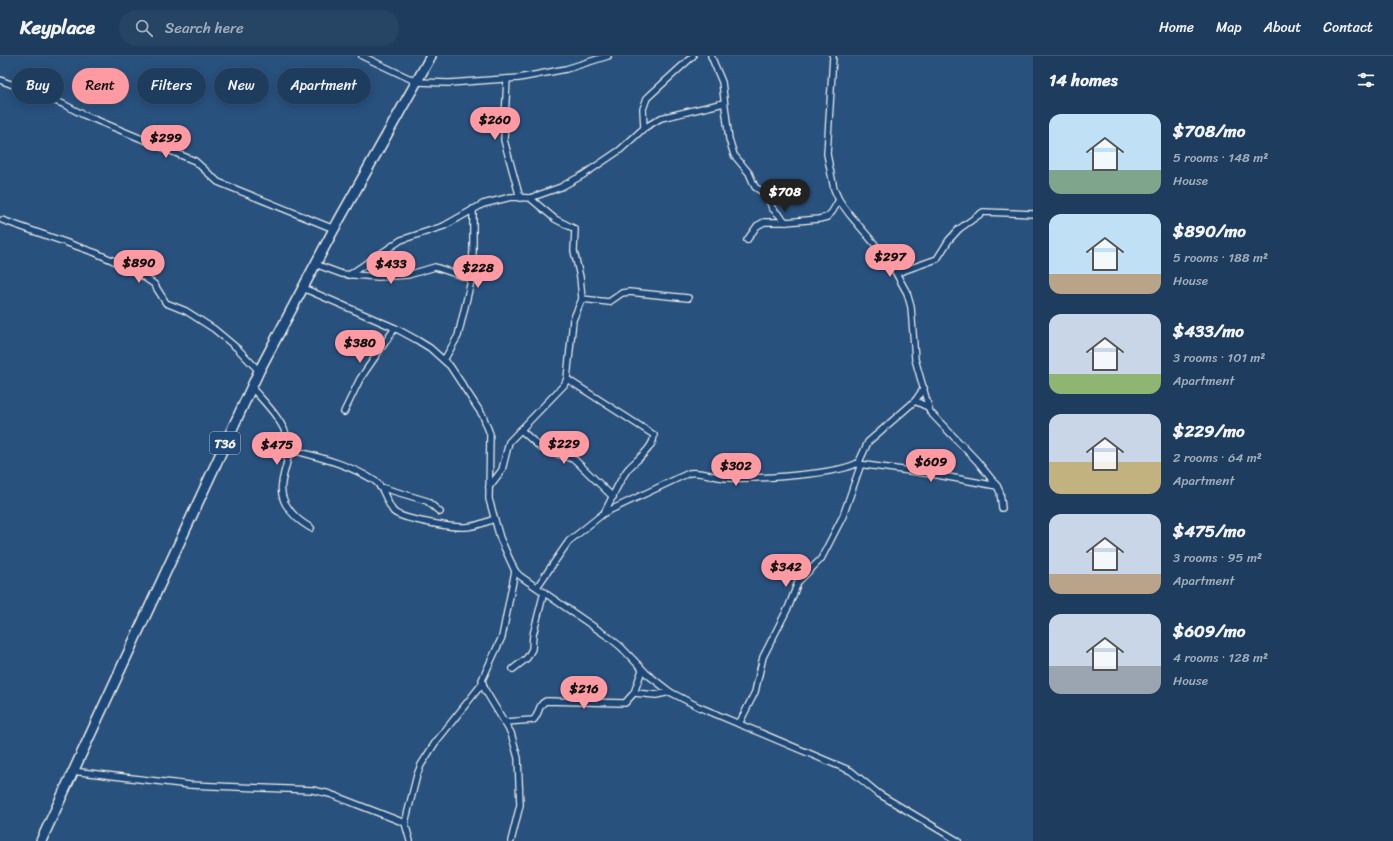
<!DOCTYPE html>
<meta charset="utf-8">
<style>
:root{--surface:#1e3d5e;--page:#264464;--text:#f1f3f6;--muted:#a1aebc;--line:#3c5673;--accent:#ff9aa2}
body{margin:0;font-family:Sriracha,sans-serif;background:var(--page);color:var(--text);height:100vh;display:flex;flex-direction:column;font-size:15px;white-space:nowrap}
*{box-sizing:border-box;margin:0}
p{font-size:13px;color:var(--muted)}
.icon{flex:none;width:22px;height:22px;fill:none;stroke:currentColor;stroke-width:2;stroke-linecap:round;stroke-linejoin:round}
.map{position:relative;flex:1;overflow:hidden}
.sheet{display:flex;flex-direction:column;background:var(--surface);width:360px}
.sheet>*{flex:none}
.top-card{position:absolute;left:12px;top:12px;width:380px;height:36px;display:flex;gap:8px}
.price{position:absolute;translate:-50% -34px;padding:0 9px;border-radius:14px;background:var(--accent);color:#111;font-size:13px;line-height:26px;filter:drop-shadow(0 1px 2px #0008)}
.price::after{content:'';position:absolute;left:50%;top:24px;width:12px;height:9px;margin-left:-6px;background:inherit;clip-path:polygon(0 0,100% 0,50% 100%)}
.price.current{background:#222;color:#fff}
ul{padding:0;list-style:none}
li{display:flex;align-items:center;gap:12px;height:100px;padding:0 16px}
li span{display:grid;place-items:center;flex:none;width:112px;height:80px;border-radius:12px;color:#555}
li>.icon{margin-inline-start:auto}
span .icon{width:48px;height:48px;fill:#fffc;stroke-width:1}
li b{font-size:17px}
h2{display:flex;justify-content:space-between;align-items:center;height:48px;padding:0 16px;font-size:17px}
.pill{padding:0 14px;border-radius:18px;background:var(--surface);box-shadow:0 2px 10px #0003,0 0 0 1px var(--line);font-size:14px;line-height:36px}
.pill.current{background:var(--accent);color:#111}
header{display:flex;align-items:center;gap:24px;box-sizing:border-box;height:56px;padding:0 20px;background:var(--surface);border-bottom:1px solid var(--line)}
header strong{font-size:19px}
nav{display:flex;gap:22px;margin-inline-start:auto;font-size:14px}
.search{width:280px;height:36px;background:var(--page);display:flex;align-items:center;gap:10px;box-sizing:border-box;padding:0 14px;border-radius:22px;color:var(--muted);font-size:15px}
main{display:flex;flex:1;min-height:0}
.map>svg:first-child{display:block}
</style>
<header>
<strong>Keyplace</strong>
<div class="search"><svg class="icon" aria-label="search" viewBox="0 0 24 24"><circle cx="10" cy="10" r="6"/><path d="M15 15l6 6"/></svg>Search here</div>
<nav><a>Home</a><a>Map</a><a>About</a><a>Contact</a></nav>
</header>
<main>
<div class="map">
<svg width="1033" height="785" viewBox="0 0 1033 785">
<rect width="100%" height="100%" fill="#28517e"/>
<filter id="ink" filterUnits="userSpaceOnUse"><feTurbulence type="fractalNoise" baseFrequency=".025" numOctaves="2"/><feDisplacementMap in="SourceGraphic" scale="8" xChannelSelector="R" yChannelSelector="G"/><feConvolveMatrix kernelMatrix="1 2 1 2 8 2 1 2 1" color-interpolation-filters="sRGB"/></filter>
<g filter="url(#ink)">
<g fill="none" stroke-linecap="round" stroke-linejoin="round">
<defs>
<g id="minor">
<polyline points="362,0 417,26 449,27 519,22 566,13 608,0"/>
<polyline points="711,0 722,26 729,83 734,99 749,117 755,131 767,139 772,152 786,166"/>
<polyline points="833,0 827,98 834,133 839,144 850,159 890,206 907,237 911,251 915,303 930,356 977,405 997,430"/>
<polyline points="507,23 504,84 520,142"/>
<polyline points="0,24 63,48 84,59 195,105 218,126 334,173"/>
<polyline points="644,72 643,53 647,42 693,0"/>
<polyline points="2,164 96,197 132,213 154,228 166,247 186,255 214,273 238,293 259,315"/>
<polyline points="747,184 757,170 764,166 786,166 819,163 827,161 832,156 839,144"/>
<polyline points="315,208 342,218 378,221 408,219 435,211 471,223"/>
<polyline points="897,217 937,203 949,184 959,173 983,156 1033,158"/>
<polyline points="349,219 401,184 444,170 483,148 511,141 530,142 561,131 583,119 620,94 644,72 661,62 724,47"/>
<polyline points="303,232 395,272 417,284 430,292 450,310 483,360 490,378 489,443 500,482 515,515 520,520 610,582 621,591 647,618 670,636 699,651 851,715 879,738 958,785"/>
<polyline points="582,243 609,246 622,237 629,236 688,242"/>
<polyline points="444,304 458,280 471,225 473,195 473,153"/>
<path d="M 567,323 L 654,379 C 654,392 636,404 628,413 C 618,426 612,443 604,457"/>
<path d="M 252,332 C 265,347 283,364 288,384 C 293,407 274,426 285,447 C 292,459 299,465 311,472"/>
<polyline points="915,345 928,351"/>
<polyline points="344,356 360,323 395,272"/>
<polyline points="521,374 541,392 575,404 613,441"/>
<path d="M 289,393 C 318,401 349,408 375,425 C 385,432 386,447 394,456 C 402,463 453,472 465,471 C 475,471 484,467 494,463"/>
<polyline points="858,408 932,418 997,430 1000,436 1002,452"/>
<polyline points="380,431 427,445 440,456"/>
<polyline points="489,431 502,414 509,386 564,329 567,323 573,264 582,243 580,221 574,195 575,173 555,163 530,142"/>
<path d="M 537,531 L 569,485 L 604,457 L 689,417 C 704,415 714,422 728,422 C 753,423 841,419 859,406 L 868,386 L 915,345 L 924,332"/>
<polyline points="513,613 527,602 532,593 533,579 544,536"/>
<polyline points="634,637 656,639 670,636"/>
<path d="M 505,666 L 533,664 C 540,659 537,649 546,645 L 625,647 L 634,637 L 642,614"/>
<polyline points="739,668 755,636 763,601 789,550 798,526 821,503 843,460 861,408"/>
<polyline points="72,715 190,729 313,734 330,738 405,767"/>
<polyline points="410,785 405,767 417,719 421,709 435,687 482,628"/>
<polyline points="511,785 520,749 518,702 511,677 485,634 482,624 502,581 515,515"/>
</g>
<polyline id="trunk" points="41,785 259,315 334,173 431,0"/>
</defs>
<!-- minor casing -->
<use href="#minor" stroke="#f4f1e8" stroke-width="8"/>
<!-- trunk casing -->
<use href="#trunk" stroke="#f4f1e8" stroke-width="12"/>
<!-- minor -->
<use href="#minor" stroke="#1f4a7a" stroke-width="5.5"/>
<!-- trunk -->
<use href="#trunk" stroke="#1f4a7a" stroke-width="9"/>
</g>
</g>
<g text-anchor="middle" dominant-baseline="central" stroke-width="3" stroke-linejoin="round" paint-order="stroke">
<!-- shield labels -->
<rect fill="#1f4a7a" stroke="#b4bfc7" stroke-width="1" x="210" y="376" width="30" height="22" rx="3"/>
<g font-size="13" font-weight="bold" fill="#f4f1e8">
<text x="225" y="387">T36</text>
</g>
</g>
</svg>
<b class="price" style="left:495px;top:85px">$260</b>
<b class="price" style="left:166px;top:103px">$299</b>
<b class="price current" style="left:785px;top:157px">$708</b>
<b class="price" style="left:890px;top:222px">$297</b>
<b class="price" style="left:139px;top:228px">$890</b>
<b class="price" style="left:391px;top:229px">$433</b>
<b class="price" style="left:478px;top:233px">$228</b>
<b class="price" style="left:360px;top:308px">$380</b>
<b class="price" style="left:564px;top:409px">$229</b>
<b class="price" style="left:277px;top:410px">$475</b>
<b class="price" style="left:931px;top:427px">$609</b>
<b class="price" style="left:736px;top:431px">$302</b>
<b class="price" style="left:786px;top:532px">$342</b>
<b class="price" style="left:584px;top:654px">$216</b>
<div class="top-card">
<a class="pill">Buy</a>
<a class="pill current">Rent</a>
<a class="pill">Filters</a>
<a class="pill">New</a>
<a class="pill">Apartment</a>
</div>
</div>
<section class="sheet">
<h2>14 homes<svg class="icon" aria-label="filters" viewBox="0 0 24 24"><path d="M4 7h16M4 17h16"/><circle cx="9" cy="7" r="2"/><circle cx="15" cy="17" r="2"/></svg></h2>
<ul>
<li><span style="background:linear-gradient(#bfe0f5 70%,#7fa58c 0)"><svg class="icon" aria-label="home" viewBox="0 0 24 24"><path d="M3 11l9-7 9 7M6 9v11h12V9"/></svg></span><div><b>$708/mo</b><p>5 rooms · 148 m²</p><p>House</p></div></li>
<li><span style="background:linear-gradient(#bfe0f5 75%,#b9a48a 0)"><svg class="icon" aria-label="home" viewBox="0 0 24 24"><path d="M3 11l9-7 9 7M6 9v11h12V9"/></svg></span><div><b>$890/mo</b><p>5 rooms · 188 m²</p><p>House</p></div></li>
<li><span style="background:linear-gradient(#c9d6e8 75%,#8fb573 0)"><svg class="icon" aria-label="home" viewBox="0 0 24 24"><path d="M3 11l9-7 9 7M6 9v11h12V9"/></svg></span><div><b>$433/mo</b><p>3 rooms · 101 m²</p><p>Apartment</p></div></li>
<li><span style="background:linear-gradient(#c9d6e8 60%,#c2b280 0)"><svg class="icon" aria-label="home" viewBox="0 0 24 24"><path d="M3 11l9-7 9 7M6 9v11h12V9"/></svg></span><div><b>$229/mo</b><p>2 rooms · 64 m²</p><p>Apartment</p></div></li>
<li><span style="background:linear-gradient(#c9d6e8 75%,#b9a48a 0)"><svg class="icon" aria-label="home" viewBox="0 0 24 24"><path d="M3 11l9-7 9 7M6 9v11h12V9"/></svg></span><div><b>$475/mo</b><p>3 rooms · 95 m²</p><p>Apartment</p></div></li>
<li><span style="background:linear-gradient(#c9d6e8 65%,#9aa5b1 0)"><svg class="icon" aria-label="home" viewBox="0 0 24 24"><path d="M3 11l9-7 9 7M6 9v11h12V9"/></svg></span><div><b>$609/mo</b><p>4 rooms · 128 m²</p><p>House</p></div></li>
</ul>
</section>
</main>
